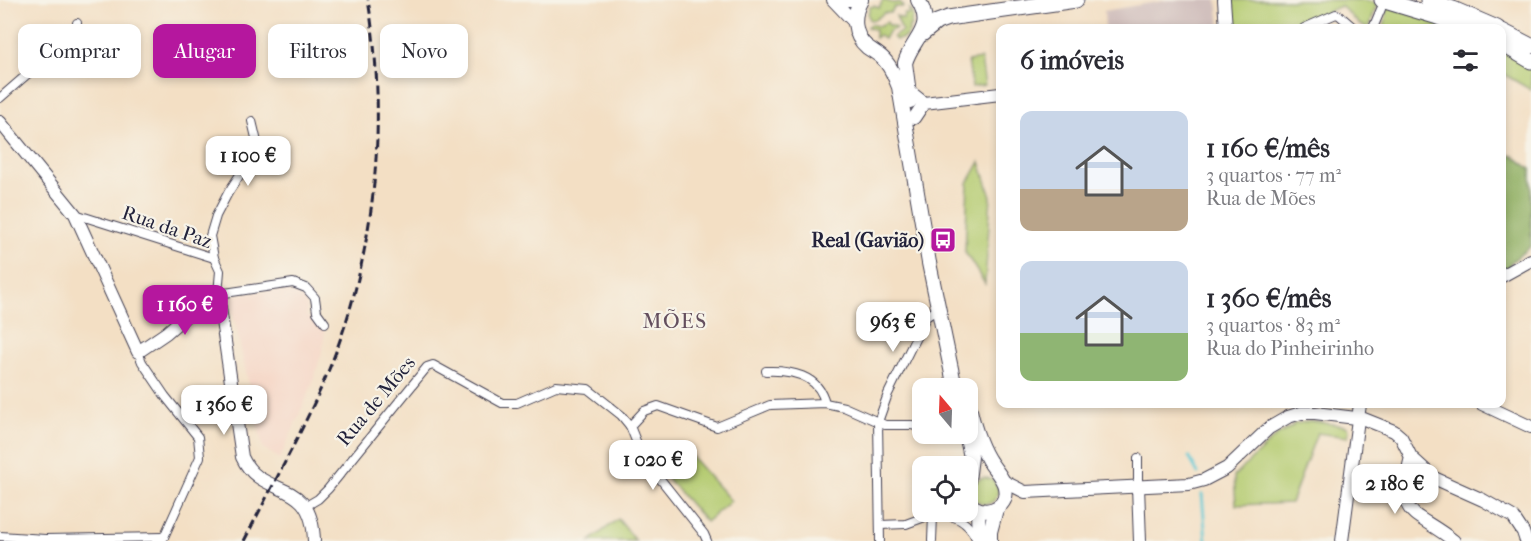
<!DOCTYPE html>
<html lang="pt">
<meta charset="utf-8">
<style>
:root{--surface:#fff;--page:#f2f2f3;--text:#2b2b33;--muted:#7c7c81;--accent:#b5179e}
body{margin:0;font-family:"IM FELL French Canon",serif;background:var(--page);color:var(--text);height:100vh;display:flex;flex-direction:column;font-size:22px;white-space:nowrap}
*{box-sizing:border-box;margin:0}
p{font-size:20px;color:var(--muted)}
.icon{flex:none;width:33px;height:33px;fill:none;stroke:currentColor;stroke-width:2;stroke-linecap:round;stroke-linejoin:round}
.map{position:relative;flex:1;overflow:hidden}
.drawer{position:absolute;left:996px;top:24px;width:510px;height:384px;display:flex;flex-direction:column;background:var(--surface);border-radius:12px;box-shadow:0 3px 9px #0003}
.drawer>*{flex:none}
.hud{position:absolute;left:18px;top:24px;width:570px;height:54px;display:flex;gap:12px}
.needle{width:39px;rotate:341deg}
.buttons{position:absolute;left:912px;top:378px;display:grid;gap:12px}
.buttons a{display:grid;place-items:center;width:66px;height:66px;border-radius:12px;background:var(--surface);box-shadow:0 3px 9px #0003;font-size:30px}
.price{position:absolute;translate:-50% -51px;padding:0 14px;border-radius:12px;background:#fff;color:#222;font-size:20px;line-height:39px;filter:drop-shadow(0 2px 3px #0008)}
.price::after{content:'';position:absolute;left:50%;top:36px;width:18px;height:14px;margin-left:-9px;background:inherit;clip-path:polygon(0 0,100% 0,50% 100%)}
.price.active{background:var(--accent);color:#fff}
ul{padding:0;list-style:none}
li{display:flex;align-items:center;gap:18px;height:150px;padding:0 24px}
li span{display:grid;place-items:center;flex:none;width:168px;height:120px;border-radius:12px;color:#555}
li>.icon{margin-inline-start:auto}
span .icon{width:72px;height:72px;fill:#fffc;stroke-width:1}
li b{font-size:26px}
h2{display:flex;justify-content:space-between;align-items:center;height:72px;padding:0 24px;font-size:26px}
.pill{padding:0 21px;border-radius:12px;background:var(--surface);box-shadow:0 3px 9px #0003;font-size:21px;line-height:54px}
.pill.active{background:var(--accent);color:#fff}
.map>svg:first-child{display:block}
</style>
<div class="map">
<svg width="1531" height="541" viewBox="0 0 1531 541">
<rect width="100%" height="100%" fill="#f7f3e8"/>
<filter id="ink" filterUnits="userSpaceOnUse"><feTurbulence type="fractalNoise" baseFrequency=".0167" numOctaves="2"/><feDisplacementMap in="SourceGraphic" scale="12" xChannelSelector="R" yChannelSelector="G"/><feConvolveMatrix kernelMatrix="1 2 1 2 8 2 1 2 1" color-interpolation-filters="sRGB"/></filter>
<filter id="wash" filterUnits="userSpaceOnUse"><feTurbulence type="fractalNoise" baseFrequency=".008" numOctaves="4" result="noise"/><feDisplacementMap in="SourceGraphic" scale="24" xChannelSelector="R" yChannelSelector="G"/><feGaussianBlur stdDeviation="1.35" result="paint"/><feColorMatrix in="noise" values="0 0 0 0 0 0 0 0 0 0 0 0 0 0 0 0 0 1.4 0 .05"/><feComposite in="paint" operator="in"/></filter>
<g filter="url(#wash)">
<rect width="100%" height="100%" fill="#f3dfc4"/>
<!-- built -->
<polygon fill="#f5d3c2" points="286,288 302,292 307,305 306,316 325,328 323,348 312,385 280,459 263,448 229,296"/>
<!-- industrial -->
<polygon fill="#d1c0bd" points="1168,0 1217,0 1220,28 1105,28 1104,11"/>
<!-- green -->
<g fill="#b4cb70" stroke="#6b7656" stroke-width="1.5">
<polygon points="883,0 893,3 900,2 903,7 895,7 890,13 884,13 876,19 870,20 868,14 870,7 874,6 879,8"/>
<path d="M 1231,0 L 1365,0 L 1377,3 L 1370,26 L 1367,28 L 1360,25 L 1341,6 C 1332,8 1325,15 1316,19 C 1289,30 1259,28 1231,25 Z"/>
<polygon points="1388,6 1454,28 1384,28"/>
<polygon points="909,7 913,16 911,22 912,26 909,26 909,32 904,38 896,40 893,37 902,31 896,16 903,19 904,14 909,14"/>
<polygon points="887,22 889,26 894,26 896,28 888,32 884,39 879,35 875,38 875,30 867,27 870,24 878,26"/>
<polygon points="1502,51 1531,67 1531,90 1502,73"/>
<polygon points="981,59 985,85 972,87 968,61"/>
<polygon points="980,162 991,196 985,284 965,252 968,183"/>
<polygon points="1311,421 1346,426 1349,429 1348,437 1317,433 1291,503 1236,505 1234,476 1276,436 1293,426 1293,424"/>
<polygon points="692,457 731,501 706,522 667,478"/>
<circle cx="985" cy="491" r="13"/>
<polygon points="618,519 636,541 590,541"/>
</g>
<!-- forest -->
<polygon fill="#8faf62" stroke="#58684e" stroke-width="1.5" points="1502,154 1513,155 1531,169 1531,246 1510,263 1510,267 1502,271"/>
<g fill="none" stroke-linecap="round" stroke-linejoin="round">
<!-- stream -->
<g stroke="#5ac6d2" stroke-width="3">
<polyline points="1189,457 1198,473"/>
<polyline points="1202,494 1206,541"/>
</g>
</g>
</g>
<g filter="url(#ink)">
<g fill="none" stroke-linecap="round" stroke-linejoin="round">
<defs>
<g id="street">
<polyline points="1304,28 1336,14 1339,15 1354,28"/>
<polyline points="1373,28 1381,9"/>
<polyline points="0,98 77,31 77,23"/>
<polyline points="252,121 257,142 256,150 228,193 216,216 210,236 214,258 220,271 218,294 293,283 306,288 315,298 317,312 325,323"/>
<polyline points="75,214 214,258"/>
<polyline points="138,352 142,362 165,396 198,437 200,457 164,537"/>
<path d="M 766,371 C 790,370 819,375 825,403"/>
<polyline points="630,426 644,411 658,406 717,427 770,405 825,403 844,407 885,425 911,425 922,427"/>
<polyline points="1138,458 1138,486"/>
<polyline points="306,506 318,499 328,489 427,367 433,365 502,403 517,403 556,386 588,389 621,415 630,426 642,456 704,534 707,541"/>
<path d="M 933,515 C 953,513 967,520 976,538"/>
<polyline points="880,525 906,524 938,512"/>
<polyline points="0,536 45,539 164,537"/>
<polyline points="880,541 878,422 888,394 926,317 938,309"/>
<polyline points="932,541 933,515"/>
</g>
<g id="secondary">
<polyline points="833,0 855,23"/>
<polyline points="846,0 853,0"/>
<polyline points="1224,0 1226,28"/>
<polyline points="909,91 924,103 1000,94"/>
<polyline points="914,118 924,103"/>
<path d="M 0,122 L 75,214 L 138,352 L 166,333 L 203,301 L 218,294 L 242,457 C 262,501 312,474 314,541"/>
<polyline points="1502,276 1531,260"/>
<polyline points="1482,404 1531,427"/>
<path d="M 1411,457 C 1395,520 1412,508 1454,541"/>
<polyline points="1003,481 1025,492 1189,484 1204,480 1227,468 1269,428 1288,417 1301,413 1315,413 1364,419 1394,431 1401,437 1411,457 1434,478 1483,500 1513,517 1523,532 1526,541"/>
<polyline points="1138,486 1140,541"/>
<polyline points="1342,541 1360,404"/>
</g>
<g id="primary">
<path d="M 861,0 C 852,16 853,35 867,47 C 874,52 881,55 886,62 C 892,69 895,77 899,87 L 929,263 L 955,388"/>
<path d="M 910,101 L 905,63 C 912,38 936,29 918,0"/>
<path d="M 968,401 C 972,421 978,442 988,459 C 993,468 1003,477 1005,487 C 1010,511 980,518 968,502"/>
<polyline points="966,434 971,457 968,481"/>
<polyline points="978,511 979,541"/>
<polyline points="990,541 990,532 996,509"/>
</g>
<g id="highway">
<polyline points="1382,0 1435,16 1467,28"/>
<polyline points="1428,0 1453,9 1497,28"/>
<polyline points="1502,31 1531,46"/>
<polyline points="922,34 937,22 948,18 1076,0"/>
<polyline points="1502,44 1531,61"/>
</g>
</defs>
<!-- street casing -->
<use href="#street" stroke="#413e50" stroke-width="10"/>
<!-- secondary casing -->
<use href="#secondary" stroke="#413e50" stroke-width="14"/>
<!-- primary casing -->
<use href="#primary" stroke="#413e50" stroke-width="16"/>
<!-- highway casing -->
<use href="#highway" stroke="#413e50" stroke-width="17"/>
<!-- street -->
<use href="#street" stroke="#fff" stroke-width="8"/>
<!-- secondary -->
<use href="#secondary" stroke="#fff" stroke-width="12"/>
<!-- primary -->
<use href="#primary" stroke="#fff" stroke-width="14"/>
<!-- highway -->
<use href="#highway" stroke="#fff" stroke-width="15"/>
<!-- rail -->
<path stroke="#22223b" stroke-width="3" stroke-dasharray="9 4.5" stroke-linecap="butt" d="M 244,541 C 274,482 307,424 332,362 C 376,249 388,120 368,0"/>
</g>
</g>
<!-- icons -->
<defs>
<symbol id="bus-square" viewBox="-11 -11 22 22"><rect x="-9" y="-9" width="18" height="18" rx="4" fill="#b5179e" stroke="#f7f3e8"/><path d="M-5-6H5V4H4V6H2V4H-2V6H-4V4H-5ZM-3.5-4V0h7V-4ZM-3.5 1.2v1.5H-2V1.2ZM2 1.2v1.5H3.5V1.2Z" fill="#fff"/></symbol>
</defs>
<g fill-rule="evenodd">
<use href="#bus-square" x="928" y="225" width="30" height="30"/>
</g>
<g text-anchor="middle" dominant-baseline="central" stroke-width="4.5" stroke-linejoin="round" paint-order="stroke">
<!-- street labels -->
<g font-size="20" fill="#22223b" stroke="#f7f3e8">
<text transform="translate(167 227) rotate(19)">Rua da Paz</text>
<text transform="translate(376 401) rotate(-50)">Rua de Mões</text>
</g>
<!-- poi labels -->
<g font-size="20" font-weight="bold" fill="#22223b" stroke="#f7f3e8" text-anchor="end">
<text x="924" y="240">Real (Gavião)</text>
</g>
<!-- neighbourhood labels -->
<g font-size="21" letter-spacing="1.5" fill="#644f5e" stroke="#f7f3e8">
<text x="675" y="321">MÕES</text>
</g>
</g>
</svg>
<div class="buttons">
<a><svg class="needle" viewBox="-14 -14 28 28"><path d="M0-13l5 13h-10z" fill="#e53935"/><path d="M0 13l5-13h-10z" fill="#7c7c81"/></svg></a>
<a><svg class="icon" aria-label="locate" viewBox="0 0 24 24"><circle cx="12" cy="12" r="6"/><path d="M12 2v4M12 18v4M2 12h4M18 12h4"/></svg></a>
</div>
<b class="price" style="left:248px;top:187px">1 100 €</b>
<b class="price active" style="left:185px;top:336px">1 160 €</b>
<b class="price" style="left:893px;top:353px">963 €</b>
<b class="price" style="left:224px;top:436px">1 360 €</b>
<b class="price" style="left:653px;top:491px">1 020 €</b>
<b class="price" style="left:1395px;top:515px">2 180 €</b>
<div class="hud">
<a class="pill">Comprar</a>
<a class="pill active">Alugar</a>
<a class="pill">Filtros</a>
<a class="pill">Novo</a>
</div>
<section class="drawer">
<h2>6 imóveis<svg class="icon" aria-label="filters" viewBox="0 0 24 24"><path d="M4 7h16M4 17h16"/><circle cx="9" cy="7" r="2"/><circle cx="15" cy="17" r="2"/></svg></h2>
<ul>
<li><span style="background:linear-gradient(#c9d6e8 65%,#b9a48a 0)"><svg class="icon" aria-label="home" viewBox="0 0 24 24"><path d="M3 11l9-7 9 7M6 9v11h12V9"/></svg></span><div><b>1 160 €/mês</b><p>3 quartos · 77 m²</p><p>Rua de Mões</p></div></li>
<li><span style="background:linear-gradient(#c9d6e8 60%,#8fb573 0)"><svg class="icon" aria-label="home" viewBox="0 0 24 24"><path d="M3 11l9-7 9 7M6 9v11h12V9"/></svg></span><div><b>1 360 €/mês</b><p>3 quartos · 83 m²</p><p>Rua do Pinheirinho</p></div></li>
</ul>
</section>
</div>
